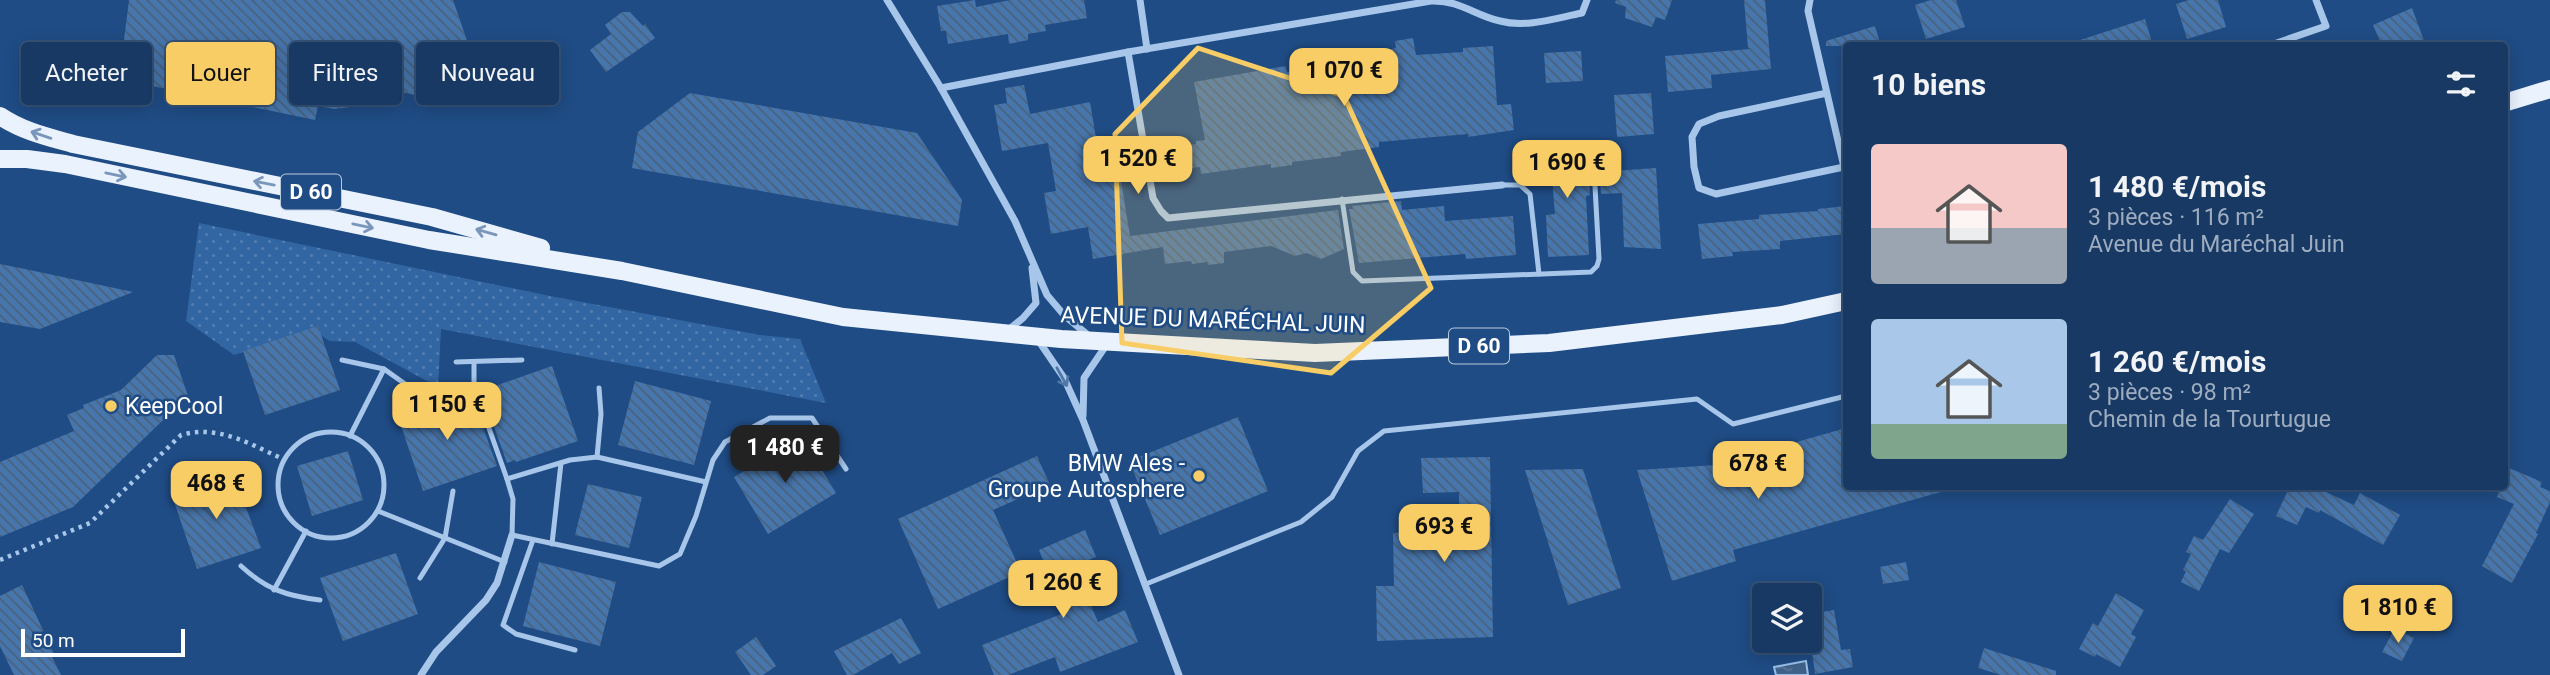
<!DOCTYPE html>
<html lang="fr">
<meta charset="utf-8">
<style>
:root{--surface:#173964;--page:#20406a;--text:#f1f3f6;--muted:#9eacbf;--line:#365378;--accent:#f8cd66}
body{margin:0;font-family:Roboto,sans-serif;background:var(--page);color:var(--text);height:100vh;display:flex;flex-direction:column;font-size:26px;white-space:nowrap}
*{box-sizing:border-box;margin:0}
p{font-size:23px;color:var(--muted)}
.icon{flex:none;width:38px;height:38px;fill:none;stroke:currentColor;stroke-width:2;stroke-linecap:round;stroke-linejoin:round}
.map{position:relative;flex:1;overflow:hidden}
.side{position:absolute;left:1843px;top:42px;width:665px;height:448px;display:flex;flex-direction:column;background:var(--surface);border-radius:7px;box-shadow:0 4px 18px #0003,0 0 0 2px var(--line)}
.side>*{flex:none}
.banner{position:absolute;left:21px;top:42px;width:665px;height:63px;display:flex;gap:14px}
.fabs{position:absolute;left:1752px;top:583px;display:grid;gap:14px}
.fabs a{display:grid;place-items:center;width:70px;height:70px;border-radius:7px;background:var(--surface);box-shadow:0 4px 18px #0003,0 0 0 2px var(--line);font-size:35px}
.scale{position:absolute;left:21px;bottom:18px;width:164px;box-sizing:border-box;padding-left:7px;border:4px solid #fff;border-top:0;font-size:19px;line-height:24px;white-space:nowrap;color:#fff;-webkit-text-stroke:5px #1f4c85;paint-order:stroke}
.price{position:absolute;translate:-50% -60px;padding:0 16px;border-radius:14px;background:var(--accent);color:#111;font-size:23px;line-height:46px;filter:drop-shadow(0 2px 4px #0008)}
.price::after{content:'';position:absolute;left:50%;top:42px;width:21px;height:16px;margin-left:-10px;background:inherit;clip-path:polygon(0 0,100% 0,50% 100%)}
.price.active{background:#222;color:#fff}
ul{padding:0;list-style:none}
li{display:flex;align-items:center;gap:21px;height:175px;padding:0 28px}
li span{display:grid;place-items:center;flex:none;width:196px;height:140px;border-radius:7px;color:#555}
li>.icon{margin-inline-start:auto}
span .icon{width:84px;height:84px;fill:#fffc;stroke-width:1}
li b{font-size:30px}
h2{display:flex;justify-content:space-between;align-items:center;height:84px;padding:0 28px;font-size:30px}
.chip{padding:0 24px;border-radius:7px;background:var(--surface);box-shadow:0 4px 18px #0003,0 0 0 2px var(--line);font-size:24px;line-height:63px}
.chip.active{background:var(--accent);color:#111}
.map>svg:first-child{display:block}
</style>
<div class="map">
<svg width="2550" height="675" viewBox="0 0 2550 675">
<defs>
<pattern id="grass-dots" width="8" height="8" patternUnits="userSpaceOnUse" patternTransform="scale(1.75)"><rect width="8" height="8" fill="#3266a2"/><path d="M2 2h.1M6 6h.1" fill="none" stroke="#517db0" stroke-width="1.8" stroke-linecap="round"/></pattern>
<pattern id="water-ripples" width="26" height="14" patternUnits="userSpaceOnUse" patternTransform="scale(1.75)"><rect width="26" height="14" fill="#41628b"/><path d="M2 4q2-2 4 0t4 0M15 11q2-2 4 0t4 0" fill="none" stroke="#5e7a9c"/></pattern>
<pattern id="building-back-hatch" width="6" height="6" patternUnits="userSpaceOnUse" patternTransform="scale(1.75)"><rect width="6" height="6" fill="#4776ad"/><path d="M-1 5l2 2M0 0l6 6M5-1l2 2" fill="none" stroke="#4a617c"/></pattern>
</defs>
<rect width="100%" height="100%" fill="#1f4c85"/>
<!-- grass -->
<polygon fill="url(#grass-dots)" points="199,223 550,296 760,335 800,339 826,403 441,329 438,387 355,342 330,341 311,329 234,355 186,321"/>
<!-- water -->
<polygon fill="url(#water-ripples)" stroke="#9ac1eb" stroke-width="2" points="1806,661 1808,675 1776,675 1774,667"/>
<!-- building -->
<g fill="url(#building-back-hatch)">
<polygon points="129,0 453,0 482,84 420,96 386,89 383,103 334,109 318,106 315,120 119,79"/>
<polygon points="975,0 976,7 1010,0 1084,0 1087,18 1045,25 1046,31 1028,34 1028,40 1009,44 1008,34 948,44 946,31 941,31 937,6"/>
<polygon points="1616,0 1672,0 1665,20 1656,17 1652,27 1625,18 1626,7 1615,3"/>
<polygon points="1744,0 1765,0 1771,69 1711,75 1712,88 1668,92 1665,56 1750,49 1748,48"/>
<polygon points="1931,0 1956,0 1965,27 1926,39 1915,5"/>
<polygon points="2189,0 2218,0 2226,27 2187,39 2176,4"/>
<polygon points="2412,8 2426,46 2382,46 2373,25"/>
<polygon points="622,12 630,12 643,26 645,24 655,38 606,72 590,50 611,34 605,25"/>
<polygon points="2145,19 2153,46 2074,46 2074,42"/>
<polygon points="1875,26 1881,46 1826,46 1826,41"/>
<polygon points="1413,38 1416,55 1463,52 1463,48 1493,46 1497,105 1511,104 1514,130 1468,137 1468,134 1379,142 1379,147 1341,152 1341,156 1292,162 1292,165 1271,168 1271,164 1201,174 1200,167 1174,170 1172,147 1196,144 1196,141 1205,140 1194,82 1286,66 1287,72 1360,60 1359,56 1396,48 1395,41"/>
<polygon points="1581,51 1583,81 1546,83 1544,53"/>
<polygon points="1024,85 1030,114 1090,102 1098,150 1106,149 1111,177 1120,175 1130,236 1338,210 1344,249 1321,259 1307,253 1295,256 1271,246 1224,252 1224,263 1208,265 1207,262 1192,264 1191,261 1165,264 1163,247 1093,259 1088,227 1051,234 1044,193 1056,191 1048,143 1002,151 994,105 1007,103 1005,88"/>
<polygon points="690,93 917,133 962,200 958,226 632,168 638,132"/>
<polygon points="1651,93 1654,134 1617,137 1614,95"/>
<polygon points="1582,142 1584,174 1589,173 1590,195 1586,196 1589,255 1548,257 1546,215 1555,214 1552,178 1544,178 1542,144"/>
<polygon points="1656,168 1661,249 1624,247 1622,193 1601,194 1599,172"/>
<polygon points="1401,201 1402,210 1444,206 1445,221 1513,216 1516,255 1466,259 1465,254 1359,263 1349,209 1353,209 1352,206"/>
<polygon points="1846,206 1846,234 1780,241 1780,249 1732,252 1733,256 1702,259 1698,224 1759,219 1759,215 1818,211 1818,209"/>
<polygon points="0,264 25,269 133,292 40,329 0,322"/>
<polygon points="318,326 340,390 265,415 243,351"/>
<polygon points="157,355 174,355 188,396 73,507 0,537 0,462 74,431 67,415 84,408 83,405 121,390"/>
<polygon points="552,366 578,441 516,462 515,460 507,463 481,391"/>
<polygon points="635,381 711,401 694,465 618,445"/>
<polygon points="471,394 497,466 423,491 398,417"/>
<polygon points="1238,417 1268,491 1160,535 1129,461"/>
<polygon points="1846,428 1846,486 1940,486 1941,492 1733,550 1736,561 1672,581 1637,470 1716,465"/>
<polygon points="802,437 836,493 768,534 734,477"/>
<polygon points="348,451 363,500 312,516 297,466"/>
<polygon points="1037,456 1050,485 993,510 1021,572 938,609 898,519"/>
<polygon points="1490,457 1493,637 1377,641 1376,586 1394,586 1393,533 1459,531 1459,492 1423,493 1421,458"/>
<polygon points="2509,468 2542,482 2540,487 2550,491 2550,502 2536,533 2538,534 2512,583 2482,566 2514,504 2497,497 2501,486 2504,486 2504,480"/>
<polygon points="1583,469 1621,588 1568,605 1525,470"/>
<polygon points="233,472 261,548 197,569 171,493"/>
<polygon points="588,484 642,497 629,548 575,535"/>
<polygon points="2290,486 2313,486 2354,505 2360,493 2400,515 2383,545 2320,510 2319,513 2306,507 2297,525 2276,516"/>
<polygon points="2230,499 2254,514 2229,553 2220,549 2199,591 2181,582 2186,571 2183,570 2191,554 2186,552 2194,536 2203,540"/>
<polygon points="1085,530 1096,557 1081,563 1087,578 1081,581 1098,622 1125,610 1138,642 1060,672 1055,657 1008,675 994,675 982,645 1064,613 1039,550"/>
<polygon points="396,553 418,614 343,641 320,578"/>
<polygon points="539,562 616,582 600,646 523,626"/>
<polygon points="1906,562 1909,580 1883,584 1880,567"/>
<polygon points="22,585 55,656 52,657 61,675 14,675 0,646 0,596"/>
<polygon points="2116,593 2144,610 2131,634 2136,637 2120,667 2096,654 2095,657 2079,649 2093,623 2098,626"/>
<polygon points="1834,610 1841,650 1850,649 1853,667 1815,674 1810,638 1810,614"/>
<polygon points="901,618 921,653 899,664 892,653 853,675 847,675 834,651"/>
<polygon points="2395,628 2414,638 2402,661 2382,652"/>
<polygon points="756,637 776,666 763,675 751,675 735,652"/>
<polygon points="1984,648 2056,671 2056,675 2001,675 1978,668"/>
</g>
<g fill="none" stroke-linecap="round" stroke-linejoin="round">
<!-- path -->
<path stroke="#a7c6ea" stroke-width="4.5" stroke-dasharray="3.5 5" stroke-linecap="butt" d="M 0,560 L 90,523 L 181,435 C 218,424 252,445 285,460"/>
<!-- lane -->
<g stroke="#a7c6ea" stroke-width="5">
<polyline points="1502,185 1520,185 1530,194 1539,274"/>
<polyline points="1342,199 1353,272 1362,281 1591,272 1597,266 1599,259 1593,150"/>
<polyline points="342,360 384,369 422,396"/>
<polyline points="456,362 522,360"/>
<polyline points="474,362 474,386 507,479"/>
<circle cx="331" cy="485" r="53"/>
<polyline points="350,436 384,369"/>
<polyline points="597,457 601,414 599,388"/>
<polyline points="706,482 597,457 570,460 507,479 513,499 512,535 659,566 680,554 696,516 713,460 725,442 770,418 812,418 846,469"/>
<polyline points="378,511 505,562"/>
<polyline points="533,540 503,625 516,634 575,650"/>
<polyline points="552,544 561,463"/>
<path d="M 241,566 C 266,589 286,596 320,600"/>
<polyline points="420,578 445,538 453,491"/>
<polyline points="1146,584 1301,522 1332,497 1358,451 1384,431 1697,399 1733,424 1846,396"/>
<polyline points="274,590 306,531"/>
</g>
<!-- street -->
<g stroke="#a7c6ea" stroke-width="7">
<polyline points="887,0 941,88 1015,221 1047,295 1064,315 1089,336"/>
<polyline points="1140,0 1147,49"/>
<polyline points="1810,0 1808,11 1844,167 1716,194 1699,188 1694,167 1692,137 1699,124 1719,116 1827,93"/>
<polyline points="2268,46 2326,26 2316,0"/>
<polyline points="1128,52 1153,198 1161,211 1168,218 1502,185"/>
<path d="M 941,88 L 1128,52 L 1431,1 C 1461,0 1473,15 1500,21 C 1527,28 1556,18 1582,13 L 1587,0"/>
<polyline points="1007,331 1023,318 1036,303 1032,268"/>
<polyline points="1038,340 1064,378 1083,420 1179,675"/>
<polyline points="1083,416 1084,378 1107,344"/>
<polyline points="421,675 436,652 486,600 497,583 512,535"/>
</g>
<!-- primary -->
<g stroke="#eaf2fe" stroke-width="18">
<polyline points="2504,103 2550,89"/>
<path d="M 0,116 C 22,131 48,137 73,144 L 432,217 L 541,248"/>
<polyline points="0,159 27,159 65,164 429,240 622,271 843,317 1061,339 1315,353 1549,343 1782,315 1846,301"/>
</g>
</g>
<!-- one-way arrows -->
<defs><path id="oneway-shaft" d="M-6 0H5M1.5-3L5.5 0L1.5 3" fill="none" stroke-width="1.6" stroke-linecap="round" stroke-linejoin="round" transform="scale(1.75)"/></defs>
<g stroke="#7a97bb">
<use href="#oneway-shaft" transform="translate(41 135) rotate(-161)"/>
<use href="#oneway-shaft" transform="translate(116 175) rotate(12)"/>
<use href="#oneway-shaft" transform="translate(264 183) rotate(-169)"/>
<use href="#oneway-shaft" transform="translate(363 226) rotate(12)"/>
<use href="#oneway-shaft" transform="translate(486 232) rotate(-164)"/>
</g>
<use stroke="#4f77a8" href="#oneway-shaft" transform="translate(1062 377) rotate(61)"/>
<!-- marked area -->
<path fill="#f8cd66" fill-opacity="0.2" stroke="#f8cd66" stroke-width="5" stroke-linejoin="round" d="M 1198,48 L 1344,96 L 1431,288 L 1331,373 L 1122,343 L 1115,134 Z"/>
<!-- markers -->
<g fill="#f8cd66" stroke="#1f4c85" stroke-width="2.5">
<circle cx="111" cy="406" r="7"/>
<circle cx="1199" cy="476" r="7"/>
</g>
<g text-anchor="middle" dominant-baseline="central" stroke-width="5" stroke-linejoin="round" paint-order="stroke">
<!-- shield labels -->
<g fill="#1f4c85" stroke="#bcc9da" stroke-width="2">
<rect x="281" y="174.5" width="60" height="35" rx="5"/>
<rect x="1449" y="328.5" width="60" height="35" rx="5"/>
</g>
<g font-size="21" font-weight="bold" fill="#fff">
<text x="311" y="192">D 60</text>
<text x="1479" y="346">D 60</text>
</g>
<!-- street labels -->
<g font-size="23" fill="#fff" stroke="#1f4c85">
<text transform="translate(1213 320) rotate(2)">AVENUE DU MARÉCHAL JUIN</text>
</g>
<!-- poi labels -->
<g font-size="23" fill="#fff" stroke="#1f4c85" text-anchor="start">
<text x="125" y="406">KeepCool</text>
<text x="1185" y="463" text-anchor="end">BMW Ales -<tspan x="1185" dy="26">Groupe Autosphere</tspan></text>
</g>
</g>
</svg>
<div class="fabs">
<a><svg class="icon" aria-label="layers" viewBox="0 0 24 24"><path d="M12 4l9 5-9 5-9-5zM3 14l9 5 9-5"/></svg></a>
</div>
<div class="scale">50 m</div>
<b class="price" style="left:1344px;top:108px">1 070 €</b>
<b class="price" style="left:1138px;top:196px">1 520 €</b>
<b class="price" style="left:1567px;top:200px">1 690 €</b>
<b class="price" style="left:447px;top:442px">1 150 €</b>
<b class="price active" style="left:785px;top:485px">1 480 €</b>
<b class="price" style="left:1758px;top:501px">678 €</b>
<b class="price" style="left:216px;top:521px">468 €</b>
<b class="price" style="left:1444px;top:564px">693 €</b>
<b class="price" style="left:1063px;top:620px">1 260 €</b>
<b class="price" style="left:2398px;top:645px">1 810 €</b>
<div class="banner">
<a class="chip">Acheter</a>
<a class="chip active">Louer</a>
<a class="chip">Filtres</a>
<a class="chip">Nouveau</a>
</div>
<section class="side">
<h2>10 biens<svg class="icon" aria-label="filters" viewBox="0 0 24 24"><path d="M4 7h16M4 17h16"/><circle cx="9" cy="7" r="2"/><circle cx="15" cy="17" r="2"/></svg></h2>
<ul>
<li><span style="background:linear-gradient(#f6c9c9 60%,#9aa5b1 0)"><svg class="icon" aria-label="home" viewBox="0 0 24 24"><path d="M3 11l9-7 9 7M6 9v11h12V9"/></svg></span><div><b>1 480 €/mois</b><p>3 pièces · 116 m²</p><p>Avenue du Maréchal Juin</p></div></li>
<li><span style="background:linear-gradient(#a9c7e8 75%,#7fa58c 0)"><svg class="icon" aria-label="home" viewBox="0 0 24 24"><path d="M3 11l9-7 9 7M6 9v11h12V9"/></svg></span><div><b>1 260 €/mois</b><p>3 pièces · 98 m²</p><p>Chemin de la Tourtugue</p></div></li>
</ul>
</section>
</div>
